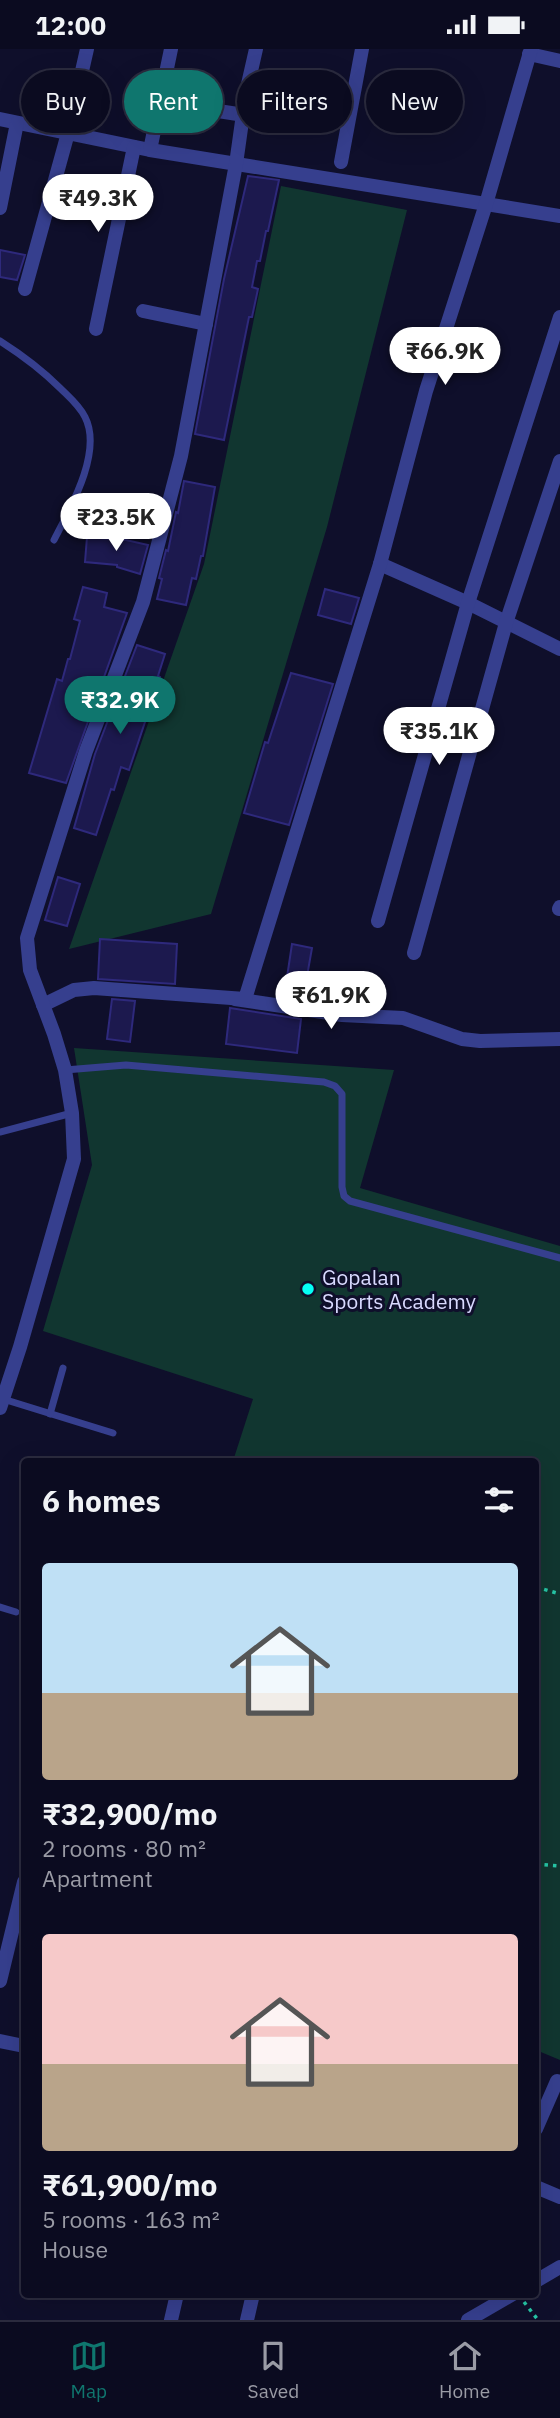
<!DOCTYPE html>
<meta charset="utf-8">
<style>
:root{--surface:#0b0b20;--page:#19192d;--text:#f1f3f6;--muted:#9a9ba5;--line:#2b2b3e;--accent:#0f766e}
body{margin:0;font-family:"IBM Plex Sans",sans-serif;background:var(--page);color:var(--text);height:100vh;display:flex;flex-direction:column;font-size:26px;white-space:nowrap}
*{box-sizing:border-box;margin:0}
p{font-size:23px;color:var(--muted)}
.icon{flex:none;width:38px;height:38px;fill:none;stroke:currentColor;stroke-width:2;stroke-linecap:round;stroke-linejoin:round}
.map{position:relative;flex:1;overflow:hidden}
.side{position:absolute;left:21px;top:1409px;width:518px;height:840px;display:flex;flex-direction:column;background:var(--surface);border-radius:7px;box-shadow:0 7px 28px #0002,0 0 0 2px var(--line)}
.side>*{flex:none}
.banner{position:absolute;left:21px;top:21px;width:518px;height:63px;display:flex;gap:14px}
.price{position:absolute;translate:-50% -60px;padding:0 16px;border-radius:24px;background:#fff;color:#222;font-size:23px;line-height:46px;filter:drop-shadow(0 2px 4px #0008)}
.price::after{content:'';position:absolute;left:50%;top:42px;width:21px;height:16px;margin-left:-10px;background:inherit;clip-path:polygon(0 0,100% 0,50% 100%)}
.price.active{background:var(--accent);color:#fff}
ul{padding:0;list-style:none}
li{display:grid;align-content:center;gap:14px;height:371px;padding:0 21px}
li span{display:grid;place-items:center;height:217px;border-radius:7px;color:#555}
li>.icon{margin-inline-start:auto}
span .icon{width:126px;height:126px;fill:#fffc;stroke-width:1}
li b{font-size:30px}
h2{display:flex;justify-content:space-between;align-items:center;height:84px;padding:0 21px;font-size:30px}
.tag{padding:0 24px;border-radius:32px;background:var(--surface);box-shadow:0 7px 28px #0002,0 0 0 2px var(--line);font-size:24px;line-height:63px}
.tag.active{background:var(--accent);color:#fff}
.status{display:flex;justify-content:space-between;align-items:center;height:49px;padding:0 35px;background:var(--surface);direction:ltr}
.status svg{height:19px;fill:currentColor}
.tab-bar{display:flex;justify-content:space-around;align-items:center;height:98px;border-top:2px solid var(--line);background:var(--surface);font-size:19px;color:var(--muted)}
.tab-bar a{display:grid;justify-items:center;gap:4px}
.tab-bar .active{color:var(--accent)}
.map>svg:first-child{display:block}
</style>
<div class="status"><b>12:00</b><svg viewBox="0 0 49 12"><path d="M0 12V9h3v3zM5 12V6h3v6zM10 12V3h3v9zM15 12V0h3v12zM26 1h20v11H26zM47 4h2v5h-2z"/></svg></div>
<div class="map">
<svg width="560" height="2271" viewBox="0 0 560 2271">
<rect width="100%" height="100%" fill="#0f0f2b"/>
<!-- green -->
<g fill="#113630">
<polygon points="281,137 407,161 327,478 211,865 69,900 204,515"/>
<polygon points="74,999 394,1021 360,1139 560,1197 560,2011 536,2001 536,1412 233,1412 253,1350 43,1282 92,1116"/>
</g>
<!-- building -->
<g fill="#1c194e" stroke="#2e297c" stroke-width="2">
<polygon points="248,127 279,131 268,182 266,182 260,212 257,212 252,238 258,240 252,268 249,268 224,391 195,385 224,230"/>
<polygon points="0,201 25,206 17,231 0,228"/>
<polygon points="184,432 215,438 203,507 201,507 196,530 192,529 186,556 157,550 162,530 159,529 166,501 168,502 176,463 178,464"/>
<polygon points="87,488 126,491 148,496 140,525 117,518 117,516 85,513"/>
<polygon points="83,538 107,544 104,558 127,564 66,734 29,724 57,630 62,632 68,610 70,610 80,572 74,570"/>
<polygon points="325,540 359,549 351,575 318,566"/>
<polygon points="137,596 165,605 158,627 160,628 129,721 121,718 114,741 111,740 96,786 74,779 95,705"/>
<polygon points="291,624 333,635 289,776 244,764 265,693 268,694"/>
<polygon points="58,828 80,835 67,877 45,871"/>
<polygon points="100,890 177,895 175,935 98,930"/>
<polygon points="292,895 312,899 303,950 284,948"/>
<polygon points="112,950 135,952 130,993 107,990"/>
<polygon points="230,959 301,970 297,1004 226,995"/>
</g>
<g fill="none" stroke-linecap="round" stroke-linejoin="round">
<!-- path -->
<g stroke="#26c6a6" stroke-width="3.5" stroke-dasharray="3.5 5" stroke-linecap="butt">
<polyline points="536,1538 560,1545"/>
<polyline points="536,1815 560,1817"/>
<polyline points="524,2253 538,2271"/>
</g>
<!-- lane -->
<g stroke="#363f8e" stroke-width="7">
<path d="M 0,292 C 22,306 42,321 60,339 C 69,348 79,356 85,368 C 103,403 70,460 54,491"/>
<polyline points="65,1021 126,1016 324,1033 335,1037 342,1045 342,1138 344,1147 350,1152 560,1209"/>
<polyline points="0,1083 72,1064"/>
<polyline points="3,1350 113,1384"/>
<polyline points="50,1365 63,1319"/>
<polyline points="0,1558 16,1563"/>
</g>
<!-- street -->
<g stroke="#363f8e" stroke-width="14">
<polyline points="529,5 560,12"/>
<polyline points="160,53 244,66"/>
<polyline points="0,70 150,101 560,167"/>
<polyline points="150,101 171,0"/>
<polyline points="341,113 362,0"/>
<polyline points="0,159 17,74"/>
<polyline points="25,240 68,84 87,0"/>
<polyline points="143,262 206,275"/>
<polyline points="96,280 134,98"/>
<polyline points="380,515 468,554 560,600"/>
<polyline points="559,860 560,858"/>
<polyline points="378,872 468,554 560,268"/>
<polyline points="414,904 506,574 560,412"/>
<polyline points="235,950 342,966 403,969 462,990 480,992 560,990"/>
<polyline points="43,956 74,941 94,939 245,950 380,515 426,342 486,155 531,0"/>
<polyline points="0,1359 20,1298 74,1110 72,1064 65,1021 54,985 30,921 27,889 86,702 143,553 181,407 236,115 246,44 256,0"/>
<polyline points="0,1932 24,1833"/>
<polyline points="0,1992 24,1997"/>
<polyline points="536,2080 557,2032"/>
<polyline points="536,2138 560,2148"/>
<polyline points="536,2232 560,2218"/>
<polyline points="171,2271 177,2245"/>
<polyline points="247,2271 253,2245"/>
<polyline points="468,2271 513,2245"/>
</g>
</g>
<!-- markers -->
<circle fill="#05fff5" stroke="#0f0f2b" stroke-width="2.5" cx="308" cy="1240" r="7"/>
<g text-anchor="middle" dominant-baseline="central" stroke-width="6" stroke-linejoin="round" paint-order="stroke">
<!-- poi labels -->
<g font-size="21" fill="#d9daff" stroke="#0f0f2b" text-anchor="start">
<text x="322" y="1228">Gopalan<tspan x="322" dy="24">Sports Academy</tspan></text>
</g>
</g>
</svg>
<b class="price" style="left:98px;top:185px">₹49.3K</b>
<b class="price" style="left:445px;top:338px">₹66.9K</b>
<b class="price" style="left:116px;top:504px">₹23.5K</b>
<b class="price active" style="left:120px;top:687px">₹32.9K</b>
<b class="price" style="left:439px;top:718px">₹35.1K</b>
<b class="price" style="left:331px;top:982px">₹61.9K</b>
<div class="banner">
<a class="tag">Buy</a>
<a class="tag active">Rent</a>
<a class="tag">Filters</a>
<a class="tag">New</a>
</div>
<section class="side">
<h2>6 homes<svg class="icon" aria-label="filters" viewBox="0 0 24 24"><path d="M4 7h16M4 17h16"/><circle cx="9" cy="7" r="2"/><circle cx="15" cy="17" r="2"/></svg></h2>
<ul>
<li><span style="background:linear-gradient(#bfe0f5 60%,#b9a48a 0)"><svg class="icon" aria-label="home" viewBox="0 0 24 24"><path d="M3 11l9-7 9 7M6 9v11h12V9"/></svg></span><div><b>₹32,900/mo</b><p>2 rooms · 80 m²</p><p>Apartment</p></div></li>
<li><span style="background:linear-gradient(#f6c9c9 60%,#b9a48a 0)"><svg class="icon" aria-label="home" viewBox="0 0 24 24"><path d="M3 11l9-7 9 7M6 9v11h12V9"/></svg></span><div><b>₹61,900/mo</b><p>5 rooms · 163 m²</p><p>House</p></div></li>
</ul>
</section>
</div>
<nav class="tab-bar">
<a class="active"><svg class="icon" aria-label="map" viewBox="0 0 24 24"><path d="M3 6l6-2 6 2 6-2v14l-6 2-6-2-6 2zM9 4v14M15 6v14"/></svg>Map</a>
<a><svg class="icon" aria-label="saved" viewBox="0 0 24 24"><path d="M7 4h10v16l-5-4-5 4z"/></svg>Saved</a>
<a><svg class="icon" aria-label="home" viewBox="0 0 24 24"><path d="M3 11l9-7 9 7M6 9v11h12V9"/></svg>Home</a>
</nav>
